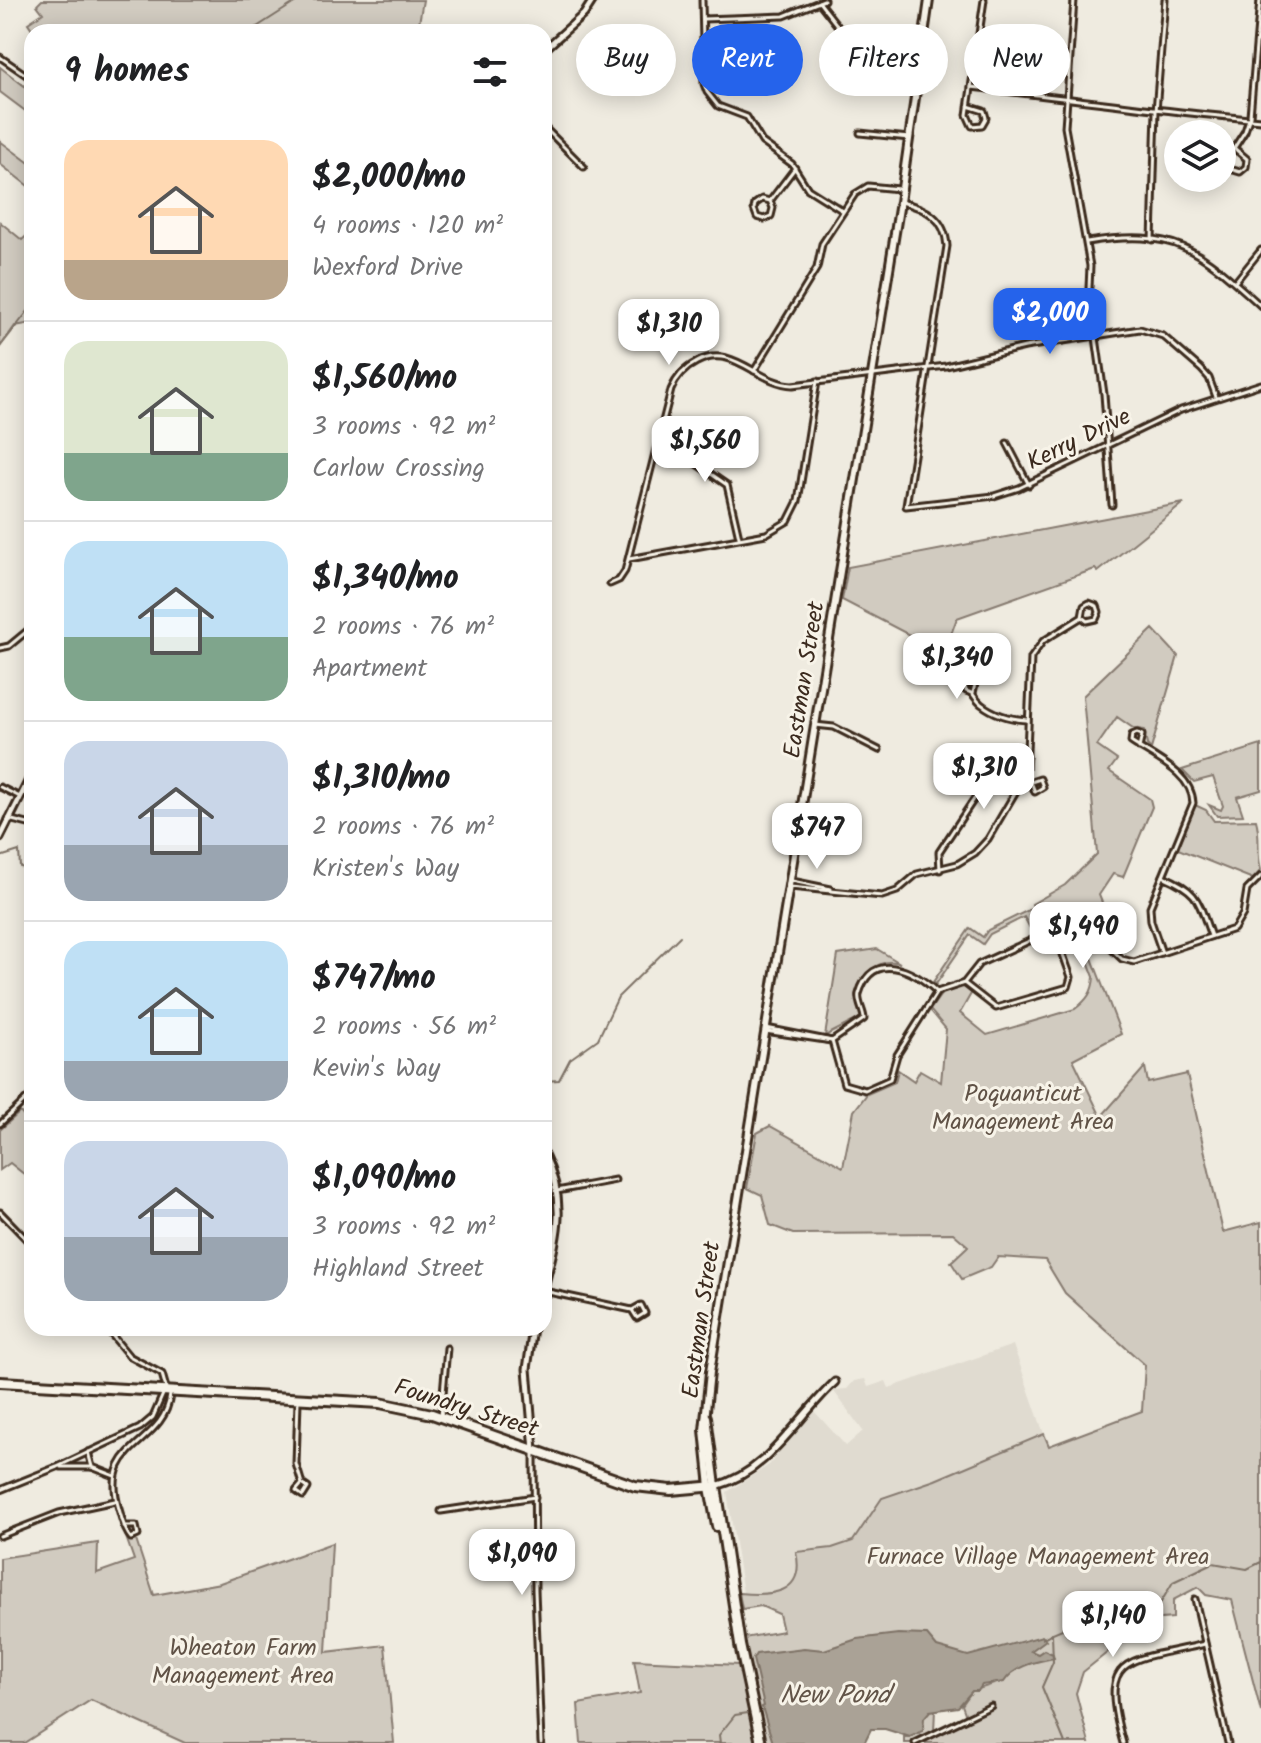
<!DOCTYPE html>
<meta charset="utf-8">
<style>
:root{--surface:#fff;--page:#f2f2f2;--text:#202124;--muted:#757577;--line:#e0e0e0;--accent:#2563eb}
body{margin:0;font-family:Kalam,sans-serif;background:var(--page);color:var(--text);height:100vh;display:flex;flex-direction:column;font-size:30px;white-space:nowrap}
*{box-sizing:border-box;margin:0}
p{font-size:26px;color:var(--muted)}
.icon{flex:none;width:44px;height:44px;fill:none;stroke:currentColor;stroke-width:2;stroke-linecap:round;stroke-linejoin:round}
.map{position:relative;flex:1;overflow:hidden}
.sheet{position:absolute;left:24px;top:24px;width:528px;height:1312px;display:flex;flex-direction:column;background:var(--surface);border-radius:24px;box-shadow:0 4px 20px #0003}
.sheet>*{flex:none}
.guide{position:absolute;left:576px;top:24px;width:564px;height:72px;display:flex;gap:16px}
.buttons{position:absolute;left:1164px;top:120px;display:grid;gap:16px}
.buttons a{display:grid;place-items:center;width:72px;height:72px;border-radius:50%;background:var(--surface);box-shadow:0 4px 20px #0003;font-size:40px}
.price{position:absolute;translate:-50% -68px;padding:0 18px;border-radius:16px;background:#fff;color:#222;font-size:26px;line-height:52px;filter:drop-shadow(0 2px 4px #0008)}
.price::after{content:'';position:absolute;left:50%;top:48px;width:24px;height:18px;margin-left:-12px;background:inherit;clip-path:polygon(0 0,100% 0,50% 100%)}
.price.selected{background:var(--accent);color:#fff}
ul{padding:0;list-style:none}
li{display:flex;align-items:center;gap:24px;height:200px;padding:0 40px}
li+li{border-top:2px solid var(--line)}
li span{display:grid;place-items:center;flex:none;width:224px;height:160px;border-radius:24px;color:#555}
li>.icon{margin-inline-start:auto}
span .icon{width:96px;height:96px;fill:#fffc;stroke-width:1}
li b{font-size:34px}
h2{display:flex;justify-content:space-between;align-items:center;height:96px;padding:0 40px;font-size:34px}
.pill{padding:0 28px;border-radius:36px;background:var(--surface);box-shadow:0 4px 20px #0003;font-size:28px;line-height:72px}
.pill.selected{background:var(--accent);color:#fff}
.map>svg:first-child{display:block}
</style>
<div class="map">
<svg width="1261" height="1743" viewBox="0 0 1261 1743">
<rect width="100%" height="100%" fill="#efebe0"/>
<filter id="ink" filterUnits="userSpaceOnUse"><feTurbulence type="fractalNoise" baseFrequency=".0125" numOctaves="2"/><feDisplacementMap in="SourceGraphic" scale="16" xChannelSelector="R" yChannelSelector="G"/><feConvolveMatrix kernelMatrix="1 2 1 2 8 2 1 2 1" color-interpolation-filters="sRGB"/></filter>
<g filter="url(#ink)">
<!-- built -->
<polygon fill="#e0dbd0" points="1013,1345 1044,1434 935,1480 882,1498 857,1546 807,1599 743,1593 727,1492 769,1465 814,1411 846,1446 863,1431 833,1390 847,1389 854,1381 865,1379 868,1387 886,1381 889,1388"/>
<!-- green -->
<g fill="#d1cbc0" stroke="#867a6f" stroke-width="2" fill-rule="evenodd">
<polygon points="42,0 423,0 418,29 413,32 34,32 28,23 43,13 37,5"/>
<polygon points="0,67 32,92 32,116 0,92"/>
<polygon points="0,141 32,165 32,189 0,164"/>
<polygon points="0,222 22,240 32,231 32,307 29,311 32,323 15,326 0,347"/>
<polygon points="1184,503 1098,572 1095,569 957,618 944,653 842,600 848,567"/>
<path d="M 1153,629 L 1178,656 L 1151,749 L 1147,745 L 1144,730 L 1133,728 L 1117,717 L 1097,746 L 1117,760 L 1109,771 L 1150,799 L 1152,807 L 1123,877 L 1113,874 L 1099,895 L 1103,905 L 1076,916 L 1121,1034 L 1073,1059 L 1101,1117 L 1145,1067 L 1148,1083 L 1187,1074 L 1223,1232 L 1261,1222 L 1261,1712 L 1232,1600 L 1206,1595 L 1198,1587 L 1173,1600 L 1173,1618 L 1148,1620 L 1083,1672 L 1076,1693 L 1089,1743 L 904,1743 L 904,1737 L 908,1737 L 862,1696 L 864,1743 L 765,1743 L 744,1638 L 783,1631 L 779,1614 L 761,1606 L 742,1609 L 739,1593 C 770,1596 806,1595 796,1552 L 832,1548 L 853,1541 L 882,1498 L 935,1480 L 1044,1434 L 1049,1446 L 1142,1411 L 1145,1365 L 1065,1293 L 1045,1260 L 998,1257 L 991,1267 L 962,1279 L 951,1262 L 968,1246 L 953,1233 L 793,1234 L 770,1225 L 762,1195 L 747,1188 L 757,1133 L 770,1126 L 843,1167 L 854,1111 L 867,1094 L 895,1082 L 898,1070 L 914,1081 L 920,1070 L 941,1082 L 946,1029 L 930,1010 L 942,993 L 962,985 L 972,992 L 960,1013 L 987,1035 L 1075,1009 C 1087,1000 1093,992 1094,977 L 1069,912 L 1046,906 L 1039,929 L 1032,932 L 1024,917 L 990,934 L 983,944 L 970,935 L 936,984 L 933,982 L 970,928 L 983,937 L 988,930 L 1033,908 L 1032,904 L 1065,885 L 1097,854 L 1083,696 ZM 997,1661 L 997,1683 L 972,1691 L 962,1705 L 966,1716 L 934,1732 L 935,1709 L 927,1712 Z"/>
<polygon points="1261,745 1261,790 1237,797 1243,815 1217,816 1209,805 1221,810 1223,806 1213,777 1194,782 1182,770"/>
<path d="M 1195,805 L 1206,810 L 1214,821 L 1256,820 C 1261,837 1256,853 1261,870 L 1253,879 L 1178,849 Z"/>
<path d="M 877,949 L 900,963 C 878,957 861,976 855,995 L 862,1017 L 825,1036 L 838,955 Z"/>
<polygon points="20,1112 32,1126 30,1179 10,1163 0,1170 0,1130"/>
<polygon points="126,1537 136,1540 154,1595 220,1583 332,1543 326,1652 385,1645 394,1743 185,1743 91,1700 24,1743 0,1743 0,1558 98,1543 97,1573 134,1560"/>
<polygon points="634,1660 739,1665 757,1743 581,1743 578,1704 640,1693"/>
</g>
<!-- water -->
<path fill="#aaa296" stroke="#7e7266" stroke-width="2" d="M 898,1634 L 927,1635 L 937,1647 L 968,1656 L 1042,1636 L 1046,1640 L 1031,1651 L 1038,1654 L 1044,1650 L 1053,1654 L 1054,1658 C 1036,1662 1015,1665 1004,1682 L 982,1685 L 978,1691 L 972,1691 L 958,1707 L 930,1711 L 924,1718 L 923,1731 L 910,1737 L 885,1729 L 871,1729 L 864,1743 L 773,1743 L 762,1707 L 764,1706 L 753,1659 L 756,1654 L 804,1648 L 824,1650 L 857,1639 Z"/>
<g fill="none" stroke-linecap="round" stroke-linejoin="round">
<!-- stream -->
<g stroke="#7e7266" stroke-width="2">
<polyline points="249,32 299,0"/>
<polyline points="0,347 32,306"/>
<polyline points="0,857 19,851 20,867 32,869"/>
<polyline points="544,1081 559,1080 570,1059 598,1039 618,997 680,936"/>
<polyline points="1052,1633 1053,1662 1042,1687 1065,1743"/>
<path d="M 1042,1639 C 1073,1618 1115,1621 1151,1619 L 1173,1582 L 1213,1563 L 1247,1569 L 1261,1562"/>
<polyline points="720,1743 719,1735 735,1715 748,1713"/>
</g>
<defs>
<g id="street">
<polyline points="702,0 704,84 707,92 718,106 747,117 762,142 792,164 808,189 843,211"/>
<polyline points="1074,0 1065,127 1090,266 1089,288 1104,394 1112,505"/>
<polyline points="819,2 869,66 877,64 884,68 885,74 881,81 874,84 867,79 865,73 869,66"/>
<polyline points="703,19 784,16 824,0"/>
<polyline points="454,31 460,32"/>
<polyline points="0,57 32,79"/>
<path d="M 971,87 C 1068,98 1164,112 1261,120"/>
<polyline points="968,106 984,111 986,118 982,125 972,126 967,115 984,0"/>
<polyline points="544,127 584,167"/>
<polyline points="860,133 909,138"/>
<polyline points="1234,148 1247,159 1246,167 1240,172 1230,169 1227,160 1229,156 1245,131 1250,116 1260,0"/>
<polyline points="770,201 762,199 755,204 754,209 757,217 764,219 771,216 773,208 770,201 795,168"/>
<path d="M 901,202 C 926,208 945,218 947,246 L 906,506 L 994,496 L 1019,488 L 1181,410 L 1261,384"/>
<polyline points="1152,240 1156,111 1165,0"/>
<path d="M 1087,242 C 1176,228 1198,249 1261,306"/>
<polyline points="1236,281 1261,250"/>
<polyline points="754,371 817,268 822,244 855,194 868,186 899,189"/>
<polyline points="659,438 727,485 739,537"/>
<polyline points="1007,443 1029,485"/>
<polyline points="629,559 766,534 788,521 798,501 817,381"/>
<polyline points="544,578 546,579"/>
<path d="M 610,584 L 619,580 L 625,571 L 671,390 C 676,378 685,368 697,362 C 732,342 758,384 793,385 L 946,366 L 1025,347 L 1140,329 L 1163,336 L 1201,369 L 1209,378 L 1216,397"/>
<polyline points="0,648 9,646 32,627"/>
<path d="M 973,693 L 975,684 L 968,682 L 965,686 L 966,691 C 975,693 974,698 981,704 C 995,715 1010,719 1027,720"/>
<polyline points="815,725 834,727 879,750"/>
<path d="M 1139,748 L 1142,735 L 1137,733 L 1132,735 L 1131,742 C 1154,758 1192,773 1193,803 L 1150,907 L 1151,921 L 1162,953"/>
<polyline points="1026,780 1031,782 1040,779 1043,787 1035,792 1031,782"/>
<polyline points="0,787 20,797"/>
<polyline points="8,819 32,825"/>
<polyline points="940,870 939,852 998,763 1010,756 1027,757"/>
<path d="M 1163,876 C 1200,892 1198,901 1211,936"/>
<polyline points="792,881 831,889"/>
<polyline points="790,887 882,896 897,891 917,874 957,864 975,853 988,839 1026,774 1031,658 1043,641 1082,617 1084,606 1089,603 1097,606 1099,612 1096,619 1087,621 1082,617"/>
<polyline points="1111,946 1115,933 1109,930 1103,934 1103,941 1122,959 1134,962 1234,929 1243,914 1247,890 1261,876"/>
<polyline points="937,992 964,983 996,1008 1068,987 1071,977 1056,935 1049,932 979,964 964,983"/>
<polyline points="766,1028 832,1041"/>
<polyline points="765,1031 832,1041"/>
<polyline points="832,1041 844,1084 865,1090 890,1079 897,1055 937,992"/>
<path d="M 832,1041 L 864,1019 C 864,1011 857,1002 859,994 C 872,949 914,970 937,992"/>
<polyline points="0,1124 32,1094"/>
<polyline points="557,1191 615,1180"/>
<polyline points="0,1212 32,1245"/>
<polyline points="544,1291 632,1310 637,1318 645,1313 641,1305 632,1310"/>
<polyline points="106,1328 129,1356 162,1374 166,1388"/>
<polyline points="298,1401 296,1464 302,1484 308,1488 303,1496 296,1491 302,1484"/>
<polyline points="441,1416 447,1348"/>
<polyline points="88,1452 92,1467"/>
<polyline points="534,1454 535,1590 541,1743"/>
<polyline points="61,1467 92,1467 115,1476"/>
<polyline points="0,1490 57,1467 140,1428 153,1417 164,1392"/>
<polyline points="441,1511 535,1497"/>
<path d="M 124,1526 L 136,1526 L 138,1535 L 131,1538 C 124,1530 122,1519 119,1509 C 98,1442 164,1447 170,1395"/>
<polyline points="0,1536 59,1513 115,1501"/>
<polyline points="1195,1599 1228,1743"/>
<polyline points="915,1743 991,1706"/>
<path d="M 1123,1743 C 1097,1652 1128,1662 1205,1644"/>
</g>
<g id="secondary">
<polyline points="544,50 584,14 593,0"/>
<polyline points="0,838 32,774"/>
<path d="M 544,1154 C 568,1204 557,1236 544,1288"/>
<polyline points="533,1328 527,1369 534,1450"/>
<path d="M 716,1486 C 769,1472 797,1417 835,1382"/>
</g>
<g id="primary">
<polyline points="707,1417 716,1486"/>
<polyline points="710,1487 704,1430 710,1372 900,202 929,0"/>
</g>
<g id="highway">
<polyline points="0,1382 380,1403 432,1414 635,1486 671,1490 716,1486 740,1645 761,1743"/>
<polyline points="710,1487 717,1526"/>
</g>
</defs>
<!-- street casing -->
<use href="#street" stroke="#3b2a1e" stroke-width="9"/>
<!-- secondary casing -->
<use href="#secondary" stroke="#3b2a1e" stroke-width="11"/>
<!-- primary casing -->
<use href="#primary" stroke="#3b2a1e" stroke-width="12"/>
<!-- highway casing -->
<use href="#highway" stroke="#3b2a1e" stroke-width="14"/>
<!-- street -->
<use href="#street" stroke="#f7f3e8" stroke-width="3"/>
<!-- secondary -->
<use href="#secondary" stroke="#f7f3e8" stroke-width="5"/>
<!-- primary -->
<use href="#primary" stroke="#f7f3e8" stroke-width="6"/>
<!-- highway -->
<use href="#highway" stroke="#f7f3e8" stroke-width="8"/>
</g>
</g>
<g text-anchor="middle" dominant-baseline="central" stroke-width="6" stroke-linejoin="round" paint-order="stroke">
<!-- street labels -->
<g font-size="24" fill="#3b2a1e" stroke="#f7f3e8">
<text transform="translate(1079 440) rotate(-26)">Kerry Drive</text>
<text transform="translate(805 680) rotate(-81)">Eastman Street</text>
<text transform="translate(702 1320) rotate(-82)">Eastman Street</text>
<text transform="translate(466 1409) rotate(17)">Foundry Street</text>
</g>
<!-- park labels -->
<g font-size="24" fill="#605246" stroke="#f7f3e8">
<text x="1023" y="1094">Poquanticut<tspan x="1023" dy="28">Management Area</tspan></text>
<text x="1038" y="1557">Furnace Village Management Area</text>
<text x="243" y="1648">Wheaton Farm<tspan x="243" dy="28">Management Area</tspan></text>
</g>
<!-- water labels -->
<g font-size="26" font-style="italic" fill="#625448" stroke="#f7f3e8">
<text x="835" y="1696">New Pond</text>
</g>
</g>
</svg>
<div class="buttons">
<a><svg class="icon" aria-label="layers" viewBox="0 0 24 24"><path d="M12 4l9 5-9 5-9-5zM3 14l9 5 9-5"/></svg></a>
</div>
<b class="price selected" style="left:1050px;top:356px">$2,000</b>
<b class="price" style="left:669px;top:367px">$1,310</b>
<b class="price" style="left:705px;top:484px">$1,560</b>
<b class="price" style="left:957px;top:701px">$1,340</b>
<b class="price" style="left:984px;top:811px">$1,310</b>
<b class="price" style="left:817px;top:871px">$747</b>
<b class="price" style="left:1083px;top:970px">$1,490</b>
<b class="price" style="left:522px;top:1597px">$1,090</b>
<b class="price" style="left:1113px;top:1659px">$1,140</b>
<div class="guide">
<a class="pill">Buy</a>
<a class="pill selected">Rent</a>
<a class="pill">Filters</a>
<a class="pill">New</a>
</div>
<section class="sheet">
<h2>9 homes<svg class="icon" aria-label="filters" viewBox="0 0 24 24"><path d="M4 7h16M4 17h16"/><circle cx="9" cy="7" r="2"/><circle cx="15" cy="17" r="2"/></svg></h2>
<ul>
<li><span style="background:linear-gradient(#ffd9b3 75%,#b9a48a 0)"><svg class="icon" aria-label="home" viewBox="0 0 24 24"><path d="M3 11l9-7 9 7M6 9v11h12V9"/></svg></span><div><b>$2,000/mo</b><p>4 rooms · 120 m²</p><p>Wexford Drive</p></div></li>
<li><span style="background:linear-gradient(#dfe7d0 70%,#7fa58c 0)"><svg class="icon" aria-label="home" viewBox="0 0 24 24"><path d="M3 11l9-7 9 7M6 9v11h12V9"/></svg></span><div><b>$1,560/mo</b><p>3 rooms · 92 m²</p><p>Carlow Crossing</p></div></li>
<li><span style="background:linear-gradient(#bfe0f5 60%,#7fa58c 0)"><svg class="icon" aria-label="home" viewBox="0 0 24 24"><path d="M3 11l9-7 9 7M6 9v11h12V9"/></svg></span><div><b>$1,340/mo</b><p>2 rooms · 76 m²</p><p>Apartment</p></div></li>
<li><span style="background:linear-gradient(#c9d6e8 65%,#9aa5b1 0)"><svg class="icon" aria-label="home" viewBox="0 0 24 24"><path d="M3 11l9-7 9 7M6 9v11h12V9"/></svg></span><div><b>$1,310/mo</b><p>2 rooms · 76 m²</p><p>Kristen's Way</p></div></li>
<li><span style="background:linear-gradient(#bfe0f5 75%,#9aa5b1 0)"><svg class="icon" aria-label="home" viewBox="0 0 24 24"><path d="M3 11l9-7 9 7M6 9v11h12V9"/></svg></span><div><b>$747/mo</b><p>2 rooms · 56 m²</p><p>Kevin's Way</p></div></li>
<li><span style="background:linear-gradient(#c9d6e8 60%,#9aa5b1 0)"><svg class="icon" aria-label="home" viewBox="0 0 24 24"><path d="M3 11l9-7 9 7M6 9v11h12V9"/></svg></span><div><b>$1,090/mo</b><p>3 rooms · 92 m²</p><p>Highland Street</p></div></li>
</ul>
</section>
</div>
